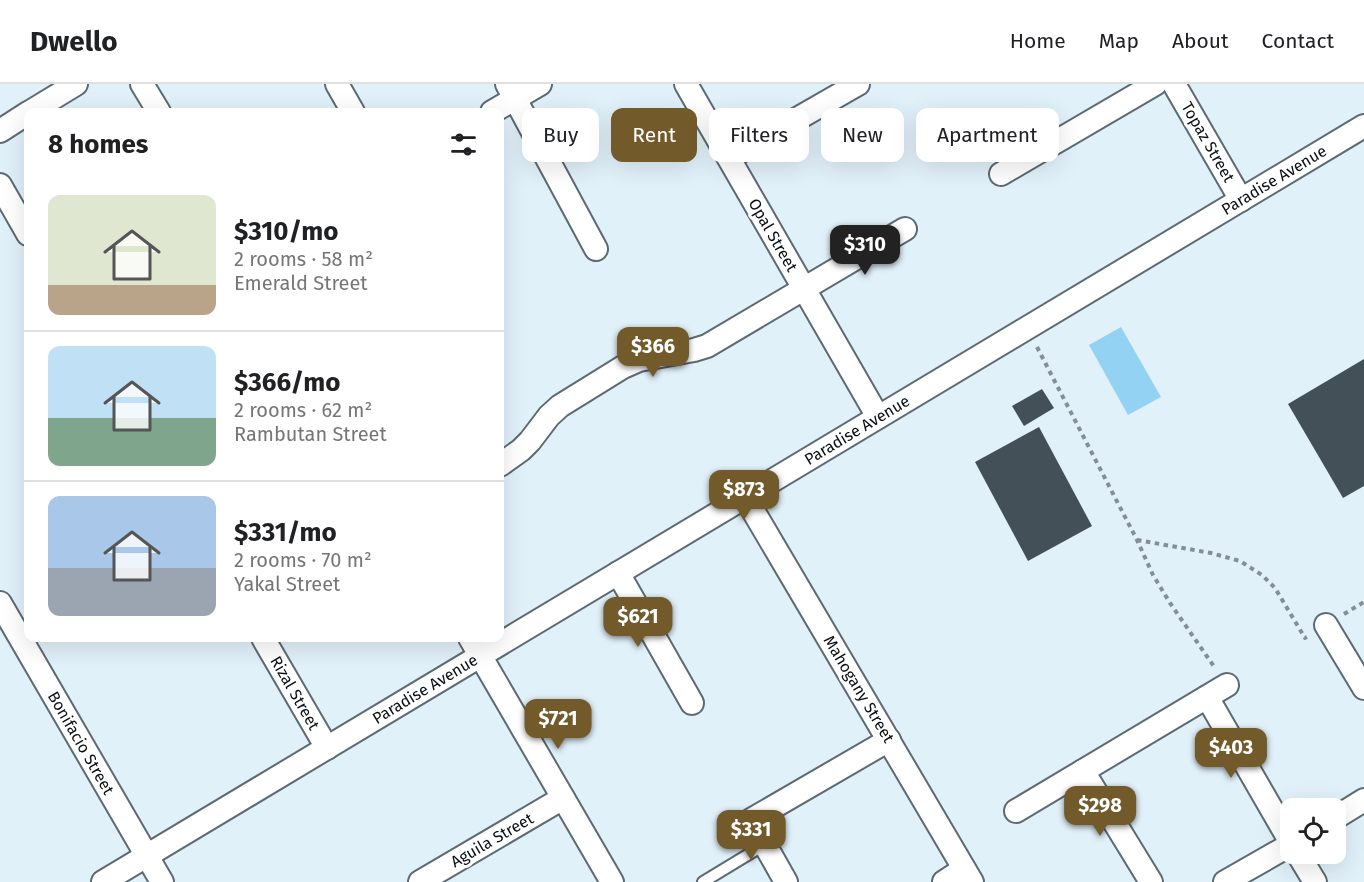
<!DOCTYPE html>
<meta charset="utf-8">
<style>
:root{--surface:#fff;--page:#f2f2f2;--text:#202124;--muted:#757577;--line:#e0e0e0;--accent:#725a2b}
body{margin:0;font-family:"Fira Sans",sans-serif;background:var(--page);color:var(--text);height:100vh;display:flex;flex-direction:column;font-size:22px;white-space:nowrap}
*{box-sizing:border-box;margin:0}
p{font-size:20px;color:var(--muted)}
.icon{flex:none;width:33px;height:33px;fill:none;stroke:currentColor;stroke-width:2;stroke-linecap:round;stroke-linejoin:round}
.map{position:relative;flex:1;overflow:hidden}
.sheet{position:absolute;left:24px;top:24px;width:480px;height:534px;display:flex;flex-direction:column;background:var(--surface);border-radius:12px;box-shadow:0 6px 24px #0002}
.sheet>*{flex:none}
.banner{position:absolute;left:522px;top:24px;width:570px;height:54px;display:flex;gap:12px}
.buttons{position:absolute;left:1280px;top:714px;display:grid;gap:12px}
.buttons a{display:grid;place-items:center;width:66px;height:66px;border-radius:12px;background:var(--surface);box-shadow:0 6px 24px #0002;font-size:30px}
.price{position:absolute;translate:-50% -51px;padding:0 14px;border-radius:12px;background:var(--accent);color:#fff;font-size:20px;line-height:39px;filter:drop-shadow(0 2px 3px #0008)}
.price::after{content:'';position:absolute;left:50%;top:36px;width:18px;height:14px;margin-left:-9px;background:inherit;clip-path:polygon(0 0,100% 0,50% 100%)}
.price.selected{background:#222;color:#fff}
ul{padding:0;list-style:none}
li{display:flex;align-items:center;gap:18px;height:150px;padding:0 24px}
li+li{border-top:2px solid var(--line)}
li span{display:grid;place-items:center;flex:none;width:168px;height:120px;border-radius:12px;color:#555}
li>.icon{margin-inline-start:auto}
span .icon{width:72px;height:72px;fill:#fffc;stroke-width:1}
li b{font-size:26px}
h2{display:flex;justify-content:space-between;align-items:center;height:72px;padding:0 24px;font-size:26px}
.chip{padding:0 21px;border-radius:12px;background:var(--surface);box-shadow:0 6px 24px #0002;font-size:21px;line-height:54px}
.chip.selected{background:var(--accent);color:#fff}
header{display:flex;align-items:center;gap:36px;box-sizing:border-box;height:84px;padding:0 30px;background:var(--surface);border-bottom:2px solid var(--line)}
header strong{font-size:28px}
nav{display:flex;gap:33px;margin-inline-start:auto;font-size:21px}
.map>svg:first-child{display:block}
</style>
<header>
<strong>Dwello</strong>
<nav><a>Home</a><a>Map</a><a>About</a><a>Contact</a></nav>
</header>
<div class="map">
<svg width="1364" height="798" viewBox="0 0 1364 798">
<rect width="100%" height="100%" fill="#e1f1fa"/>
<!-- green -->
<polygon fill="#94d2f4" points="1121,243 1161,313 1128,331 1089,261"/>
<!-- building -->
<g fill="#435058">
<polygon points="1364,275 1364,402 1343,414 1288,320"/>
<polygon points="1042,305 1054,324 1024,342 1012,322"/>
<polygon points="1039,343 1092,442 1028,477 975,378"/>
</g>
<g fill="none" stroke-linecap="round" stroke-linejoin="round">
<defs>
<polyline id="service" points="703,798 764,761"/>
<g id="minor">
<polyline points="142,0 159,28"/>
<polyline points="337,0 353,28"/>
<polyline points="507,0 596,165"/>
<polyline points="686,0 878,333"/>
<polyline points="1174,0 1241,116"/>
<polyline points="30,28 76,0"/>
<polyline points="492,28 540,0"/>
<polyline points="0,47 28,29"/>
<polyline points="729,74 858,0"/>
<polyline points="1001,90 1155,0"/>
<polyline points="0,101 28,150"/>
<polyline points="500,381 521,366 530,357 549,332 560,322 623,283 639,276 694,266 707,262 905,145"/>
<polyline points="745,413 972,798"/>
<polyline points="618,489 692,619"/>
<polyline points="0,519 162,798"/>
<polyline points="1326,541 1364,604"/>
<polyline points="263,554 327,664"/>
<polyline points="470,554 612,798"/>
<polyline points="1207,613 1290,757"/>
<polyline points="1083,687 1151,798"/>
<polyline points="1016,727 1227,601"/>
<polyline points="1335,734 1364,716"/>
<polyline points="1298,770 1315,798"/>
<polyline points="103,798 1364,42"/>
<polyline points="420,798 563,714"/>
<polyline points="786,798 751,736 889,656"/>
<polyline points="944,798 964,785"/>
<polyline points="1225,798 1290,761"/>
</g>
</defs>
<!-- service casing -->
<use href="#service" stroke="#5c6a72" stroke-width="14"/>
<!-- minor casing -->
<use href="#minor" stroke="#5c6a72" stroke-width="26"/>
<!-- path -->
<g stroke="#838e95" stroke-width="4" stroke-dasharray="4.5 4.5" stroke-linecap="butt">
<polyline points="967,35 990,73"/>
<polyline points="1037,263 1137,456 1153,491 1170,519 1215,584"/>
<polyline points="1137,456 1211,469 1240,477 1262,491 1275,504 1305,554 1307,553"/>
<polyline points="1344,530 1364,518"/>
</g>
<!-- service -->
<use href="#service" stroke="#fff" stroke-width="10"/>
<!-- minor -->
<use href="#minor" stroke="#fff" stroke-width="22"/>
</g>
<g text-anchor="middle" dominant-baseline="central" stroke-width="6" stroke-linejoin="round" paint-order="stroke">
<!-- street labels -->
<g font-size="16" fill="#0a0f12" stroke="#fff">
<text transform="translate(1208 58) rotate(60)">Topaz Street</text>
<text transform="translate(1274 96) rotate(-31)">Paradise Avenue</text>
<text transform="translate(773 151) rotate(60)">Opal Street</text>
<text transform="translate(857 346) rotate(-31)">Paradise Avenue</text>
<text transform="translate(425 605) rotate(-31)">Paradise Avenue</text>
<text transform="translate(859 605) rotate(59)">Mahogany Street</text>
<text transform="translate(295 609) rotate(60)">Rizal Street</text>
<text transform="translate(81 659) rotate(60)">Bonifacio Street</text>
<text transform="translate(492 756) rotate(-30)">Aguila Street</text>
</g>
</g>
</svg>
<div class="buttons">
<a><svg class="icon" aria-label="locate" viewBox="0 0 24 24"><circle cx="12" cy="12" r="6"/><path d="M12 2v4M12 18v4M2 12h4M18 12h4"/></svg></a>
</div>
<b class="price selected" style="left:865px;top:192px">$310</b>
<b class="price" style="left:653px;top:294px">$366</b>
<b class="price" style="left:744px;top:437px">$873</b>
<b class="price" style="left:638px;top:564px">$621</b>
<b class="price" style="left:558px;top:666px">$721</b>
<b class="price" style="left:1231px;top:695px">$403</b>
<b class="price" style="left:1100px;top:753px">$298</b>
<b class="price" style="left:751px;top:777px">$331</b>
<div class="banner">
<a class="chip">Buy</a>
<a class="chip selected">Rent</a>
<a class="chip">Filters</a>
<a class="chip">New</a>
<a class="chip">Apartment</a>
</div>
<section class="sheet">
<h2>8 homes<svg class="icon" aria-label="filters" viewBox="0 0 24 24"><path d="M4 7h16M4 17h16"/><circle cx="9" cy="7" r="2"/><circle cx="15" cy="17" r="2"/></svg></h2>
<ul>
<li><span style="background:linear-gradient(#dfe7d0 75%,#b9a48a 0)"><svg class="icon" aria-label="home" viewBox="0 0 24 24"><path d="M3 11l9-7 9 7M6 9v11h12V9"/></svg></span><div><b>$310/mo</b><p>2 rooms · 58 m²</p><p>Emerald Street</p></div></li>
<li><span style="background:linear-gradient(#bfe0f5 60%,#7fa58c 0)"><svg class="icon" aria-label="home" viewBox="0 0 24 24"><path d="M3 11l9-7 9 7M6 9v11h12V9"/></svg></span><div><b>$366/mo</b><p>2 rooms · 62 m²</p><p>Rambutan Street</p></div></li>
<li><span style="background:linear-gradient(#a9c7e8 60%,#9aa5b1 0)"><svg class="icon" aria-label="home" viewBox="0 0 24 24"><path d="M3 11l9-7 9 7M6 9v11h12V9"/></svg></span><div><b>$331/mo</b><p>2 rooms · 70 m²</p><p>Yakal Street</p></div></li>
</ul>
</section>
</div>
